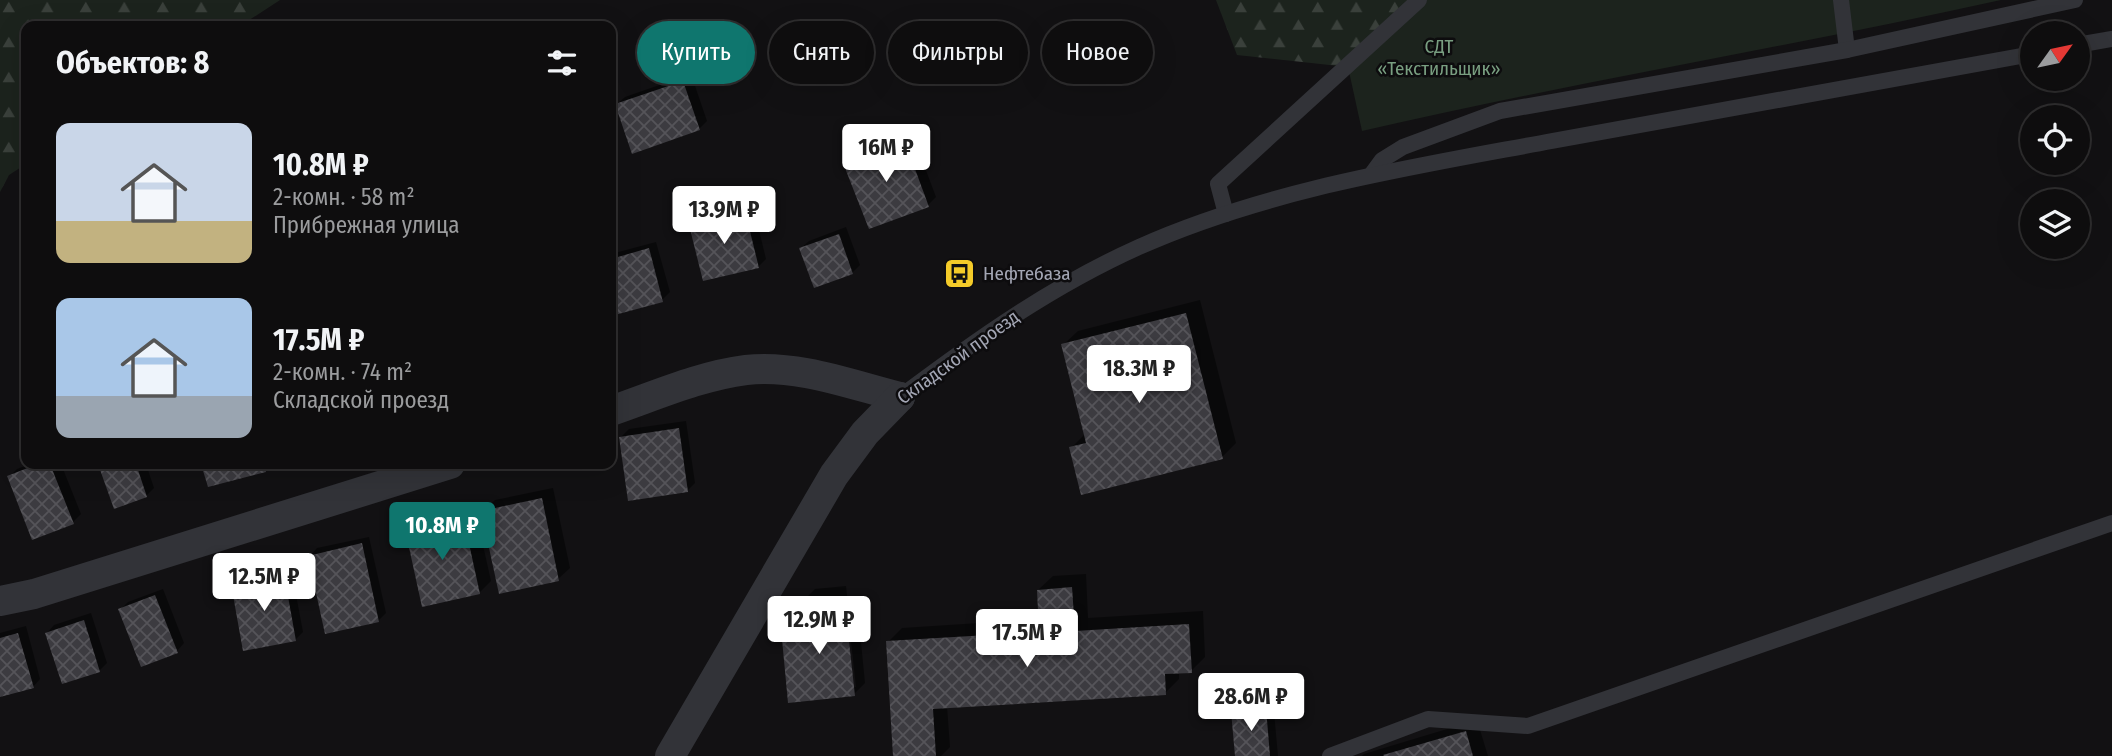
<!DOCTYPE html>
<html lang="ru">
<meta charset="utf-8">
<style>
:root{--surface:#0e0d0e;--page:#1c1b1c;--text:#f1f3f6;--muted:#9b9c9e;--line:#2e2d2e;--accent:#0f766e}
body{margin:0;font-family:"Fira Sans Condensed",sans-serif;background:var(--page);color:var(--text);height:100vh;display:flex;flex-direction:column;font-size:26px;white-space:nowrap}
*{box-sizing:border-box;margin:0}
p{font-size:23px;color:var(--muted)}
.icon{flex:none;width:38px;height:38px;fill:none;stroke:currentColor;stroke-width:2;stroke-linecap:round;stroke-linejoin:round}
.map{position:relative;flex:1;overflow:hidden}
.details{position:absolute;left:21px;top:21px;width:595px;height:448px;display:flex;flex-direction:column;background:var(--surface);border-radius:14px;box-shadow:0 7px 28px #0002,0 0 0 2px var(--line)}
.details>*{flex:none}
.hud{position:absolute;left:637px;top:21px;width:665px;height:63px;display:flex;gap:14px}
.needle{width:46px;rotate:57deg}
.controls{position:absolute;left:2020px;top:21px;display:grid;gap:14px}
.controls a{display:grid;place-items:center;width:70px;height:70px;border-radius:50%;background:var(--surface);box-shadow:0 7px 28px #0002,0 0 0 2px var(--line);font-size:35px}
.price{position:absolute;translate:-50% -60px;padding:0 16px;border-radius:7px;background:#fff;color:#222;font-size:23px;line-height:46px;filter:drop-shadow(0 2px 4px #0008)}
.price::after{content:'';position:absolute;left:50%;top:42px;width:21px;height:16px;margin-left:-10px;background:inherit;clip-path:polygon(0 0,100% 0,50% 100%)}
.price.on{background:var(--accent);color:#fff}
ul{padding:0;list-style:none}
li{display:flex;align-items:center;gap:21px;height:175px;padding:0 35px}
li span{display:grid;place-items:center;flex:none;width:196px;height:140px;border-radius:14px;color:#555}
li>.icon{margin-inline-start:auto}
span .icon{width:84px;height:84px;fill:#fffc;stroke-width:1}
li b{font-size:30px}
h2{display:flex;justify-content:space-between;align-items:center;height:84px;padding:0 35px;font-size:30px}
.pill{padding:0 24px;border-radius:32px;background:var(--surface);box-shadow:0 7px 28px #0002,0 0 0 2px var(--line);font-size:24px;line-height:63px}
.pill.on{background:var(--accent);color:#fff}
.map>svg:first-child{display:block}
</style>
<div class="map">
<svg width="2112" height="756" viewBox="0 0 2112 756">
<defs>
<pattern id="forest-firs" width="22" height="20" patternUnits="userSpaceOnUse" patternTransform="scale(1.75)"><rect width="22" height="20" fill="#1c231d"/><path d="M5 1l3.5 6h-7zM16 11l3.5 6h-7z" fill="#3a403b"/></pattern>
<pattern id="building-cross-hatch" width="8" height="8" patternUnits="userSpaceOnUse" patternTransform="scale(1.75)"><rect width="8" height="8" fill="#3c3b40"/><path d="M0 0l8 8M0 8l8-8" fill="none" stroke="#555459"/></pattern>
</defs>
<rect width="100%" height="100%" fill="#121113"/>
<!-- forest -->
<g fill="url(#forest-firs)">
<polygon points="0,0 280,0 240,26 26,26 26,164 9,175 0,192"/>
<polygon points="1216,0 1419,0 1348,67 1237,55"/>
</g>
<!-- garden -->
<path fill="#1c231d" d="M 1419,0 L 2001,0 C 1789,47 1574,82 1362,131 L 1348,67 Z"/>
<!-- shadow -->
<g fill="#0007" fill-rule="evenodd">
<polygon points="691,74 707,121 699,129 617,104 625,97"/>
<polygon points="912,133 936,197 928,205 870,227 845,163 853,155"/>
<polygon points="753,205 766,259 758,267 691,225 699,218"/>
<polygon points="846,227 860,265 852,273 801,248 809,241"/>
<polygon points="656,242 670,292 662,300 611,314 611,254"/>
<polygon points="1200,300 1236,443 1222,457 1071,448 1086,433 1063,345 1078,331"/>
<polygon points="686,421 695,483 687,491 621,437 629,429"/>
<polygon points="30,464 61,464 81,514 73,522 9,477 17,469"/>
<polygon points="100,464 146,464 154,488 146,496 115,507"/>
<polygon points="203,464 271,464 265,470 209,485"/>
<polygon points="553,488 570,568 558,579 483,511 495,500"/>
<polygon points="474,505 491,581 479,593 406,529 418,518"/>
<polygon points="369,537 386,613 378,621 310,556 317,548"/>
<polygon points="291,568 303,632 295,640 233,585 240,577"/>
<polygon points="1086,574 1088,618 1203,611 1205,657 1191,671 1179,672 1179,679 1165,693 947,706 950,747 941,756 895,756 888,642 902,628 1040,619 1038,590 1053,576"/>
<path d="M 846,586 L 850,623 L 859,622 L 865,683 L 854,694 L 784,639 L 795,628 L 806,627 L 804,600 L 815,589 ZM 849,623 L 856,687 L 852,687 L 846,624 Z"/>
<polygon points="163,589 184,643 177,651 120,610 128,602"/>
<polygon points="91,613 107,663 99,671 47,633 54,625"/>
<polygon points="26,626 40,679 33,687 0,695 0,633"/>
<polygon points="1273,701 1278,756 1237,756 1233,712 1241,704"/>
<polygon points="1477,720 1488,756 1362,756 1364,754"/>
</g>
<!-- building -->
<g fill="url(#building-cross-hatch)">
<polygon points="683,81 700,130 632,154 615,104"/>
<polygon points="904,139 929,207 869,229 843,163"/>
<polygon points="745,211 759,268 703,281 689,225"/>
<polygon points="839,234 853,274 814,288 799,248"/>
<polygon points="649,248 663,302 611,316 611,259"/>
<polygon points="1186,313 1223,459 1081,495 1069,447 1086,443 1061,344"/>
<polygon points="679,428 688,492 628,501 619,437"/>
<polygon points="38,464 50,464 74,524 32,540 7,476"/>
<polygon points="98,464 136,464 147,497 114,509"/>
<polygon points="201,464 264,464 266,472 208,487"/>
<polygon points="542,498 559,581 499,594 481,511"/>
<polygon points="463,516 480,594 422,607 405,529"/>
<polygon points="362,543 379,622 325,634 308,556"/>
<polygon points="284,574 296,641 243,651 231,584"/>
<polygon points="1072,587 1075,631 1189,624 1192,673 1165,674 1166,695 933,709 936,756 893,756 886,641 1039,632 1037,590"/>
<polygon points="155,595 178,653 141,667 118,609"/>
<polygon points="835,596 839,633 848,632 855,696 788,703 782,639 806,636 802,600"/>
<polygon points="84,620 100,672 62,684 45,633"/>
<polygon points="18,633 34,688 0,697 0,638"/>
<polygon points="1266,708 1270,756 1235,756 1231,711"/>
<polygon points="1466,731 1473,756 1384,756 1383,755"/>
</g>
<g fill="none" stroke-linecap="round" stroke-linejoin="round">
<!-- service -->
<g stroke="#323338" stroke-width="16">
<polyline points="1841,0 1847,50"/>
<polyline points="2077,45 2112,39"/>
<polyline points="1371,175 1382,160 1403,147 1500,111 1847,50 2075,0"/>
<polyline points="1226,214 1218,184 1419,0"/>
<path d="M 900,397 C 977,339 1052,286 1139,247 C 1269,189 1413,167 1552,141 C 1712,112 1872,83 2032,54"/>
<polyline points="1330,756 1428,719 1528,726 2112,523"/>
</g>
<!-- minor -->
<g stroke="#323338" stroke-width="30">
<path d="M 611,411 C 655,396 699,376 746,370 C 797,364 852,385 900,397"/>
<polyline points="0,601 34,594 450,464"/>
<polyline points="670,756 834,475 865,433 900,397"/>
</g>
</g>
<!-- icons -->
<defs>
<symbol id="bus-square" viewBox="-11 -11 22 22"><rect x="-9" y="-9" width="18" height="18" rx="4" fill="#f4cb29" stroke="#0d0c0e"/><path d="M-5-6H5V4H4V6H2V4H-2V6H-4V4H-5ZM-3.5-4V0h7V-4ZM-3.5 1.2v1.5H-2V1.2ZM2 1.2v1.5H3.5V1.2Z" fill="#111"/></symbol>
</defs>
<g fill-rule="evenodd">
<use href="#bus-square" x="942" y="256" width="35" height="35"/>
</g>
<g text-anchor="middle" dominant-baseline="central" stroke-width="5" stroke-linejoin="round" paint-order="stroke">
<!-- park labels -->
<g font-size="19" fill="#799f81" stroke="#0d0c0e">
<text x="1439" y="46">СДТ<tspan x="1439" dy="22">«Текстильщик»</tspan></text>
</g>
<!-- poi labels -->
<g font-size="19" fill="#a3a6b4" stroke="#0d0c0e" text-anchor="start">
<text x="983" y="273">Нефтебаза</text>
</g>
<!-- street labels -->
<g font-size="19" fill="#a3a6b4" stroke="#0d0c0e">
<text transform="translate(958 357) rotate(-36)">Складской проезд</text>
</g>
</g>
</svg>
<div class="controls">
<a><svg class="needle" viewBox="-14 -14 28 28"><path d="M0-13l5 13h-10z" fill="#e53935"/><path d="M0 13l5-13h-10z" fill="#9b9c9e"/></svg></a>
<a><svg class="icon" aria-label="locate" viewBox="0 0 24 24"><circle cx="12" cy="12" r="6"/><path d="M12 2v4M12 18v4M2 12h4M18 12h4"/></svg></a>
<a><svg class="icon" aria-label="layers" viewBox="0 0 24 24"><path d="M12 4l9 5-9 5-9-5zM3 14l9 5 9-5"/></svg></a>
</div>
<b class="price" style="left:886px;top:184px">16M ₽</b>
<b class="price" style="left:724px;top:246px">13.9M ₽</b>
<b class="price" style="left:1139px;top:405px">18.3M ₽</b>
<b class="price on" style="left:442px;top:562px">10.8M ₽</b>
<b class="price" style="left:264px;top:613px">12.5M ₽</b>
<b class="price" style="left:819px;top:656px">12.9M ₽</b>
<b class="price" style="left:1027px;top:669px">17.5M ₽</b>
<b class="price" style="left:1251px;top:733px">28.6M ₽</b>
<div class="hud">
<a class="pill on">Купить</a>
<a class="pill">Снять</a>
<a class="pill">Фильтры</a>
<a class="pill">Новое</a>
</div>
<section class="details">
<h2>Объектов: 8<svg class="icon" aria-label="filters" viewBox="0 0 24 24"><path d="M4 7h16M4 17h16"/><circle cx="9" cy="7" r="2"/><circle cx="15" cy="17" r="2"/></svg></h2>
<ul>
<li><span style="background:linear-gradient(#c9d6e8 70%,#c2b280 0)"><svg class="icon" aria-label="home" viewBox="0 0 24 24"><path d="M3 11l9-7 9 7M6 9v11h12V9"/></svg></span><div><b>10.8M ₽</b><p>2-комн. · 58 m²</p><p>Прибрежная улица</p></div></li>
<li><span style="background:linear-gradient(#a9c7e8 70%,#9aa5b1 0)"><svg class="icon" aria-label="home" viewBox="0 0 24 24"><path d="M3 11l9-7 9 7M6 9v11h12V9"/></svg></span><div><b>17.5M ₽</b><p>2-комн. · 74 m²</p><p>Складской проезд</p></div></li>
</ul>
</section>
</div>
